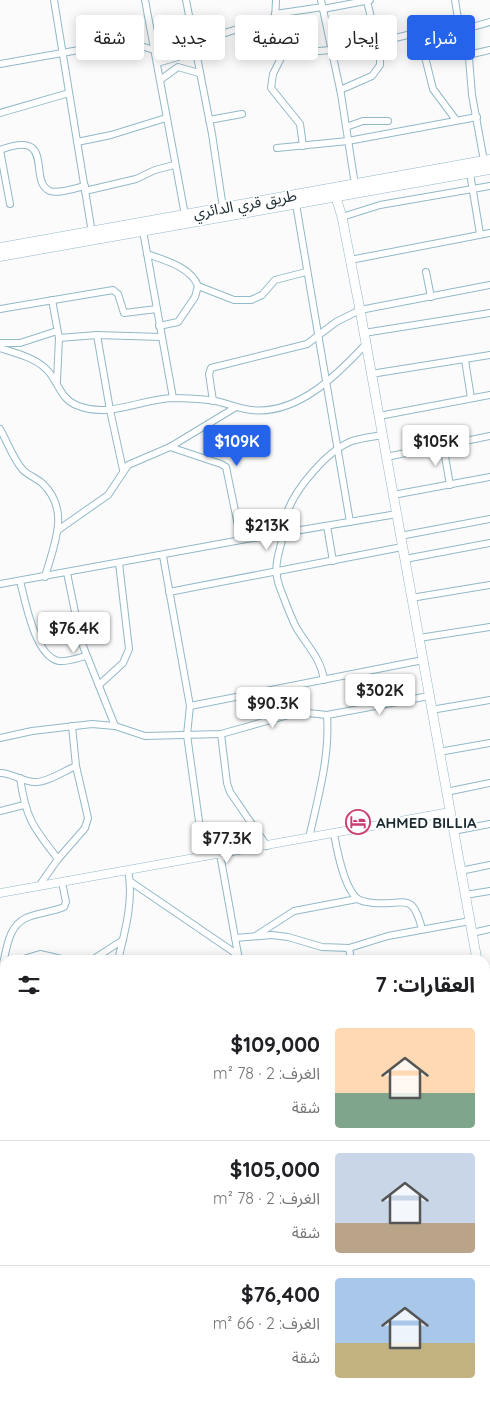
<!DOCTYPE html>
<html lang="ar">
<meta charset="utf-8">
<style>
:root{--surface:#fff;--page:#f2f2f2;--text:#202124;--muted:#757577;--line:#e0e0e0;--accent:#2563eb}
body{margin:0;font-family:Quicksand,"Noto Sans Arabic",sans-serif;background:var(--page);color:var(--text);direction:rtl;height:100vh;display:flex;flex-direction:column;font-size:19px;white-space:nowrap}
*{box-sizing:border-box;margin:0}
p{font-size:16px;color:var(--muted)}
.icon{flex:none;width:28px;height:28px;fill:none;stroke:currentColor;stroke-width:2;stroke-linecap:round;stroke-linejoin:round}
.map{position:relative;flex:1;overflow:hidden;direction:ltr}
.details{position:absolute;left:0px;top:955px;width:490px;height:446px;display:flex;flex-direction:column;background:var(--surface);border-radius:15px 15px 0 0;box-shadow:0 2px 12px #0003;direction:rtl}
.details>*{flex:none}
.top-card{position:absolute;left:15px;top:15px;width:460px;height:45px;direction:rtl;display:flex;gap:10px}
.price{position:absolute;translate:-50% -42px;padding:0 11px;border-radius:5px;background:#fff;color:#222;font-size:16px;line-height:32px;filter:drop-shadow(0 1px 2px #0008)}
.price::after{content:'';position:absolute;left:50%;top:30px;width:15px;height:11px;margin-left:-8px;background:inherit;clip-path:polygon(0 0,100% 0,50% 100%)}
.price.active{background:var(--accent);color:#fff}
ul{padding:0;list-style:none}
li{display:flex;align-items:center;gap:15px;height:125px;padding:0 15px}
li+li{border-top:1px solid var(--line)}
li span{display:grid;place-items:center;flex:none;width:140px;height:100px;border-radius:5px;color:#555}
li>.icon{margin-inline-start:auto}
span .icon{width:60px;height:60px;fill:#fffc;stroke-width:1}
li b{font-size:21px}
h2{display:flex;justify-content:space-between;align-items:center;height:60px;padding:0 15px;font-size:21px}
.tag{padding:0 18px;border-radius:5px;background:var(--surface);box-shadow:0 2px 12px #0003;font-size:18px;line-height:45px}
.tag.active{background:var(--accent);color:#fff}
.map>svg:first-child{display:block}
</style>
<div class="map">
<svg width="490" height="1401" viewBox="0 0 490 1401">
<rect width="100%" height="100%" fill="#fbfbfb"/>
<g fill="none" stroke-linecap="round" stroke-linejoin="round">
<defs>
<g id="minor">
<polyline points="54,0 92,233"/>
<polyline points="145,0 185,215"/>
<polyline points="186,0 212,134 223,208"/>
<polyline points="276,0 275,21 283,54 273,74 271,88 300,124 303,146"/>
<polyline points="321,0 341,94 355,185"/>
<polyline points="455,0 458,19 467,34 472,95 484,161"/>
<polyline points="323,9 370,0"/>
<polyline points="275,14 323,7"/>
<polyline points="465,29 490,22"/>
<polyline points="419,33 433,89 456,120"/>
<path d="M 192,37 C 221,39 248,23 275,18"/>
<polyline points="375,43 460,22"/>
<polyline points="283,54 331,50"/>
<polyline points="468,55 490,50"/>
<polyline points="157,63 178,57 192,41"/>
<polyline points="0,64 118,43 131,43 154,50"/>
<polyline points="160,80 178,67 199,73"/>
<polyline points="340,90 372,76 380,65 380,55 367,1"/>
<polyline points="0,113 69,93"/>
<polyline points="209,120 242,114"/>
<polyline points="346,127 363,121 388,121"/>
<polyline points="77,142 111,135 166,118"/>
<polyline points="277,148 348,141 477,117"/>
<path d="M 0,150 C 57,128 27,182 50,191 C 59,194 75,188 85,186"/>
<polyline points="0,150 10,204"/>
<polyline points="470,173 480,234"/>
<polyline points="85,191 136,179 155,170 174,165"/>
<polyline points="296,204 350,522"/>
<polyline points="342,217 380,205 490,186"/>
<polyline points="143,231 173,398"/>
<path d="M 147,254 C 164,260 191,267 198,286 L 195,297 L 178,322 L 159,326"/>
<polyline points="350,260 490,233"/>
<polyline points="426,272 431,297"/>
<polyline points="198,286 234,300 251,300 262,295 275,280 306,272"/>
<polyline points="52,300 59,338 57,381"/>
<polyline points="0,309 113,290 118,294 124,313 157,309"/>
<polyline points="364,333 490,313"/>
<polyline points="97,335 110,410 123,470"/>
<polyline points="59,338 97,335 161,337"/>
<polyline points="0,343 20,343 57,331"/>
<path d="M 0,348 C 15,353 33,357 45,368 C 58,379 59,398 76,405 C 109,419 140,399 173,398 C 182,398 205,399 215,401 C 227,403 239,409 252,410 C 298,415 338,374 366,344"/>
<polyline points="465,360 471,398"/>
<polyline points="371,374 490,355"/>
<polyline points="213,401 209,374 211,368 307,344 336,322 360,310 490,285"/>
<polyline points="379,416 490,395"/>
<path d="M 0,429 C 7,441 13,459 23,470 C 28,475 36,478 42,483 C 71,510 54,544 45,577"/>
<polyline points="443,445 450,485"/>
<polyline points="170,447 221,464 226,467 241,540"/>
<polyline points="386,457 490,436"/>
<polyline points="393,495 490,477"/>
<polyline points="327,526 333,561"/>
<polyline points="58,530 108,495 128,465 170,447 236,407"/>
<polyline points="400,536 490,519"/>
<polyline points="163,556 190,706 187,735 204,857"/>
<polyline points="405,559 490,543"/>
<polyline points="67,573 81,641 115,726"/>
<path d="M 20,581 C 25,600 35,657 59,661 C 67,662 78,658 86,656"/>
<polyline points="0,584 241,540 397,514"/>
<polyline points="169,592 402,547"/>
<polyline points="411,598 490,585"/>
<polyline points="419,638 490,627"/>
<path d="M 324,680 C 321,658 307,646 296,627 C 290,615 285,601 280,588 C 272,568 279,553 284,533 C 286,526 286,517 288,510 C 297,487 328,450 352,441 C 362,438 372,437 382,435"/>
<polyline points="99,685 123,663 129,649 119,563"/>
<polyline points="190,706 423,660"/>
<polyline points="431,710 490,700"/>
<polyline points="221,734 227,783 230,792 267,846"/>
<polyline points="0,738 32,731 92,724 115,726 145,736 221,734 299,712 327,715 429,696"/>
<polyline points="439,752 490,743"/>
<path d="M 0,773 C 13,773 22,782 35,782 C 46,783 64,771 76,766"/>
<path d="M 20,778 C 26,819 33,827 58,859"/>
<polyline points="446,792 490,783"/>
<polyline points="0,811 24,805"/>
<polyline points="453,831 490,824"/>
<path d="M 334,834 C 337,850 344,889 358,899 C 362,902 368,902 373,903 C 404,906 412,890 422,929"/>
<path d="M 309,838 C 318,797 330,757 327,715"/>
<polyline points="220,854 239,960"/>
<polyline points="460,871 490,865"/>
<polyline points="131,882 238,955"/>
<polyline points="39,886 58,859 85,828 88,818 76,766 72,726"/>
<polyline points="465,895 490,891"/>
<polyline points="472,933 490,929"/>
<polyline points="257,935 294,911 357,899"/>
<polyline points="235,938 272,935 288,937 322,947 349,948 388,936 470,921"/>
<polyline points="349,948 351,960"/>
<polyline points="20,960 40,954 66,960"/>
<polyline points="92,960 123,940"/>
<path d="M 118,960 C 125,932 134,899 128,870"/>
<polyline points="485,972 490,971"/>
<path d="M 0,974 C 7,956 5,928 26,918 C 37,913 52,912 64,907 L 66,902 L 62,882"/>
<polyline points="485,1076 490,1075"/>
<polyline points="0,1085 5,1083"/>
<polyline points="485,1132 490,1131"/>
<polyline points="485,1178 490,1177"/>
<polyline points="0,1217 5,1216"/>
<polyline points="485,1218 490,1217"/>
<polyline points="485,1259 490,1258"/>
<polyline points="0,1298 5,1311"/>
<polyline points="485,1305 490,1304"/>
<polyline points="485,1334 487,1383"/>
<polyline points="0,1382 5,1375"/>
<polyline points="325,1396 337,1401"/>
<polyline points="276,1401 283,1396"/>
</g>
<polyline id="tertiary" points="0,893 450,812"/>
<g id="secondary">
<polyline points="334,191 342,217 360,310 477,960"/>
<polyline points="485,1008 490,1036"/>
</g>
<g id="trunk">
<polyline points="0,248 490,160"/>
<polyline points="0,256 490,169"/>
<polyline points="0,1284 5,1288"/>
<polyline points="148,1396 156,1401"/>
<polyline points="166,1396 175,1401"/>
</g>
</defs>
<!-- minor casing -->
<use href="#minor" stroke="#92b9c7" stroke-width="8"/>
<!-- tertiary casing -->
<use href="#tertiary" stroke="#92b9c7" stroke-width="9"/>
<!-- secondary casing -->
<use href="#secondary" stroke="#92b9c7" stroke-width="10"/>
<!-- trunk casing -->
<use href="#trunk" stroke="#92b9c7" stroke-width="11"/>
<!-- minor -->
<use href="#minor" stroke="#fff" stroke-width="6"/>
<!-- tertiary -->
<use href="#tertiary" stroke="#fff" stroke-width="8"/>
<!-- secondary -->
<use href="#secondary" stroke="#fff" stroke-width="9"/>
<!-- trunk -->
<use href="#trunk" stroke="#fff" stroke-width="10"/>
</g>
<!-- icons -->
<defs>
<symbol id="hotel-ring" viewBox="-11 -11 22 22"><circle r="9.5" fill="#fff" stroke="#ca3e72" stroke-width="1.5"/><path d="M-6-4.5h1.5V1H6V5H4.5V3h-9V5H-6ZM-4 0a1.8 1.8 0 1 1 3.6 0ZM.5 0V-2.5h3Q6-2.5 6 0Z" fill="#ca3e72"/></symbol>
</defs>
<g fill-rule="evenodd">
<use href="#hotel-ring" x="344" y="808" width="28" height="28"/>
</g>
<g text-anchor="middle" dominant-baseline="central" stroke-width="4" stroke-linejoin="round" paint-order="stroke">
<!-- street labels -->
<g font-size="15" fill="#1c2b31" stroke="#fff">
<text transform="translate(245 204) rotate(-10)">طريق قري الدائري</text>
</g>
<!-- poi labels -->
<g font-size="15" font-weight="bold" fill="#1c2b31" stroke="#fff" text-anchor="start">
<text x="376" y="822">AHMED BILLIA</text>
</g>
</g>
</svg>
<b class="price active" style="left:237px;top:467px">$109K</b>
<b class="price" style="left:436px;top:467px">$105K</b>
<b class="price" style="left:267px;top:551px">$213K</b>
<b class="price" style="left:74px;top:654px">$76.4K</b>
<b class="price" style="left:380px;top:716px">$302K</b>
<b class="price" style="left:273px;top:729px">$90.3K</b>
<b class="price" style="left:227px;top:864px">$77.3K</b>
<div class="top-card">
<a class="tag active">شراء</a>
<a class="tag">إيجار</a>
<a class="tag">تصفية</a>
<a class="tag">جديد</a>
<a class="tag">شقة</a>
</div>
<section class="details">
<h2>العقارات: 7<svg class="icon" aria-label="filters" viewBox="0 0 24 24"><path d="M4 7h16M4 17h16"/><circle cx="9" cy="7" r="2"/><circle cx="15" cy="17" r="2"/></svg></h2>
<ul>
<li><span style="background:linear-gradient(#ffd9b3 65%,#7fa58c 0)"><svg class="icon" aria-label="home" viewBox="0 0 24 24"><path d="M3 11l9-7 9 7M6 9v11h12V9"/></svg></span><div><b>$109,000</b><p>الغرف: 2 · 78 m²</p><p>شقة</p></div></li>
<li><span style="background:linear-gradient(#c9d6e8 70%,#b9a48a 0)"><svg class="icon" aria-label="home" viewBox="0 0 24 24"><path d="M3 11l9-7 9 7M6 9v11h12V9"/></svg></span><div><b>$105,000</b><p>الغرف: 2 · 78 m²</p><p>شقة</p></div></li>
<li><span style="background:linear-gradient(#a9c7e8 65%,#c2b280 0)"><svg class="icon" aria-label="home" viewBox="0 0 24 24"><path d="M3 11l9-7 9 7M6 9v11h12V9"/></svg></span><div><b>$76,400</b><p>الغرف: 2 · 66 m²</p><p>شقة</p></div></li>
</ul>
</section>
</div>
